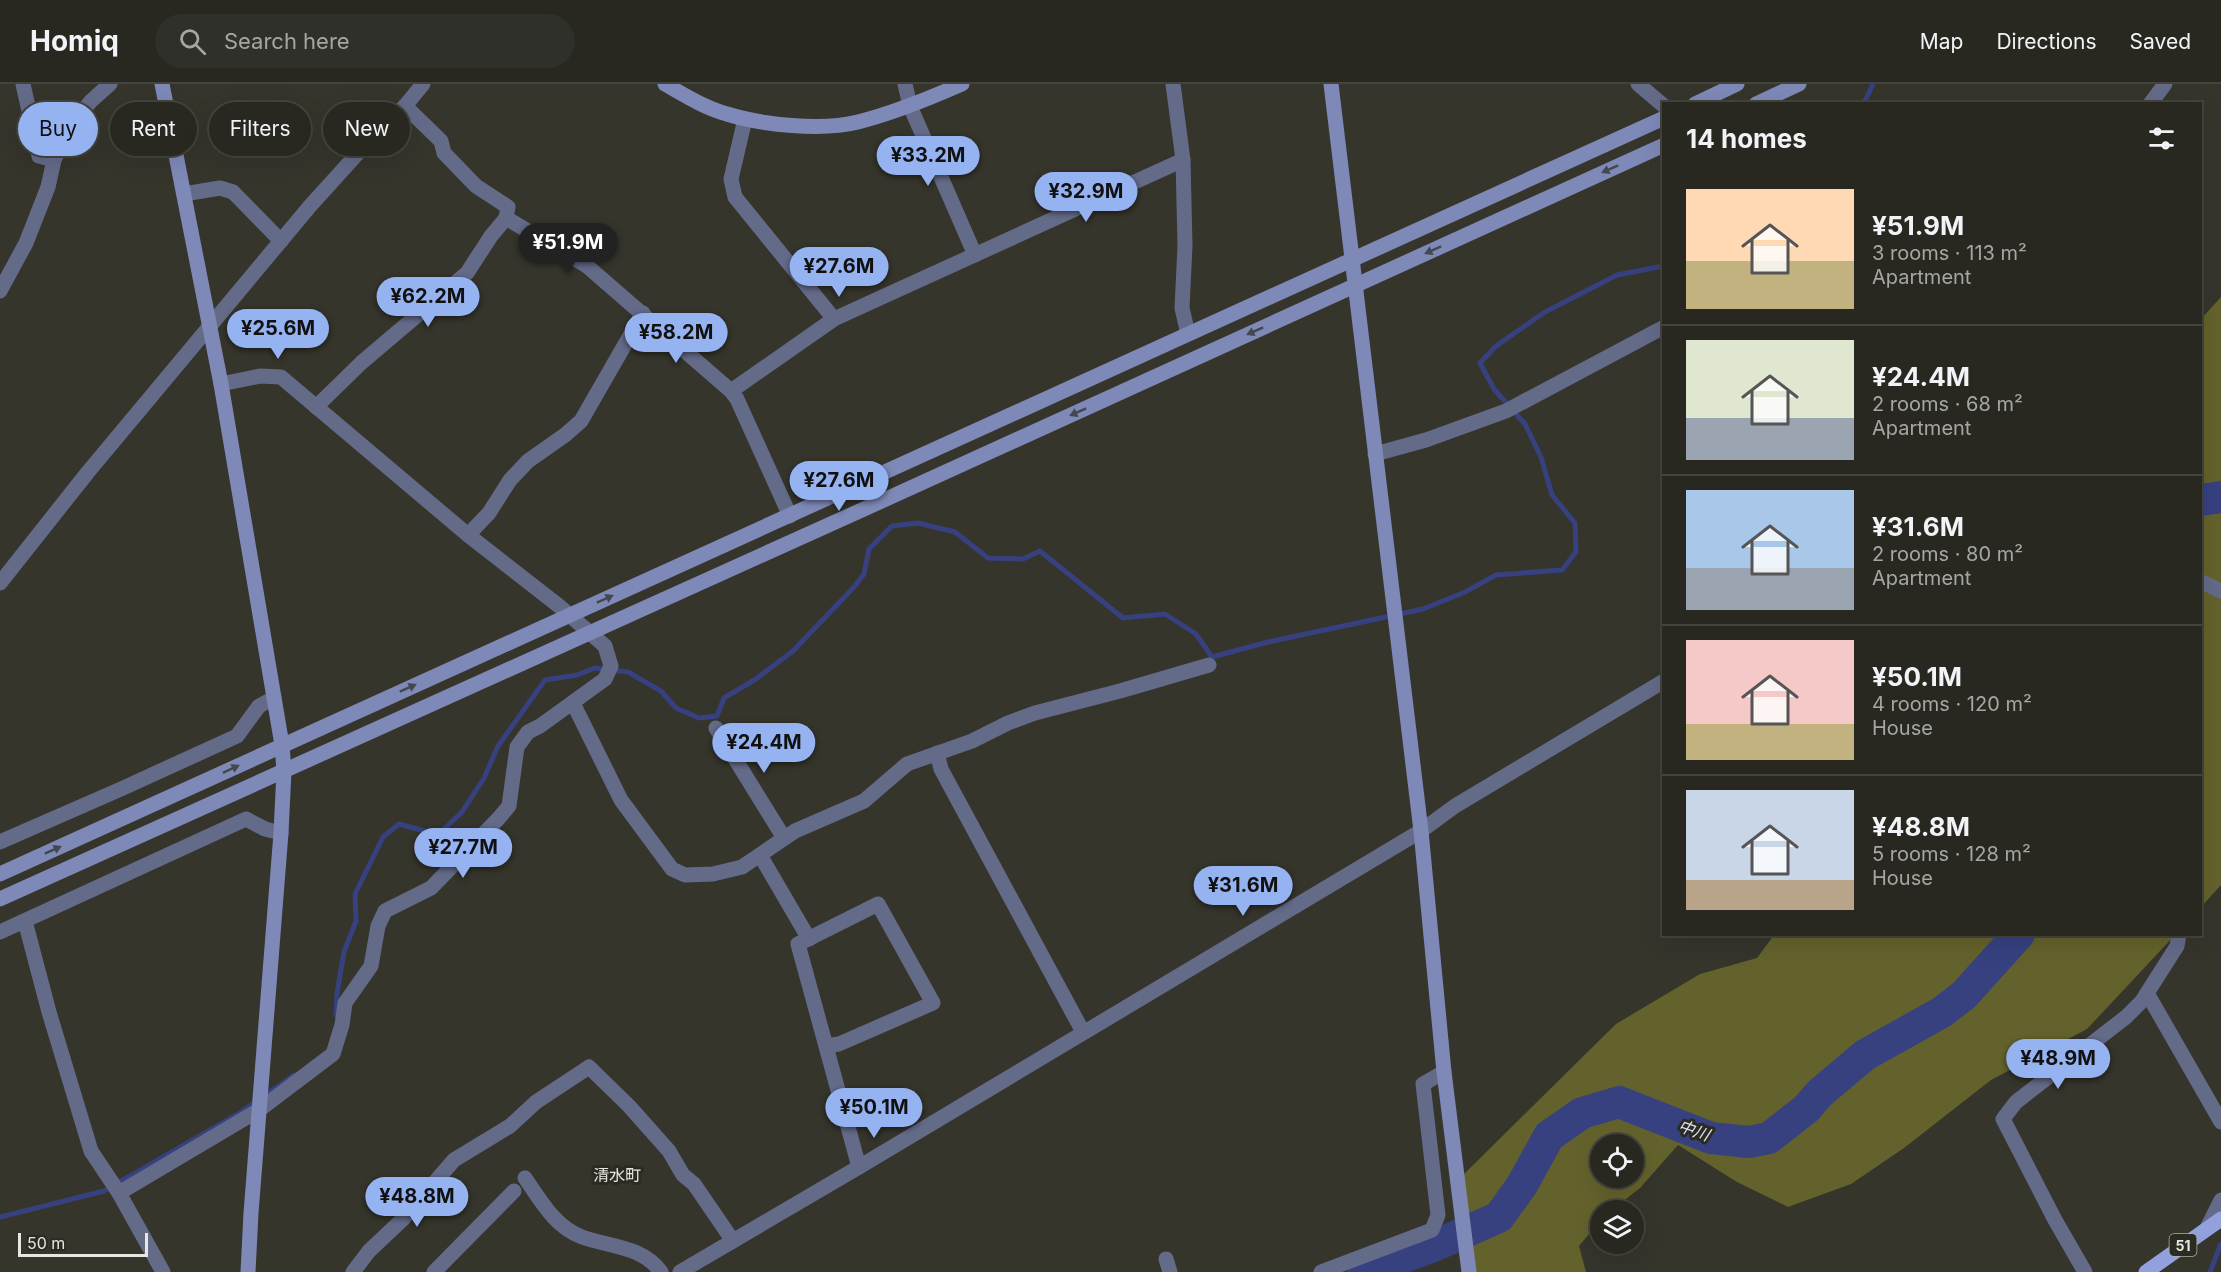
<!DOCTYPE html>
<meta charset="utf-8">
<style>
:root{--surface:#282821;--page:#30302a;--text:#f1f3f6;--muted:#a5a6a5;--line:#44443f;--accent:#95b2f1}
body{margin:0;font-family:Inter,"Noto Sans JP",sans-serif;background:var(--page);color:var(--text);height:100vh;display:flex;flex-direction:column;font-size:22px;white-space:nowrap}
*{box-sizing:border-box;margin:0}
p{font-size:20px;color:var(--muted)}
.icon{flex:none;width:33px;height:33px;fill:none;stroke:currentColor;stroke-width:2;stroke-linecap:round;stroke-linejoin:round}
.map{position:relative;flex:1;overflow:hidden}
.side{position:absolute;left:1662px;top:18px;width:540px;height:834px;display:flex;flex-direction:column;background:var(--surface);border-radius:0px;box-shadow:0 6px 24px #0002,0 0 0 2px var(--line)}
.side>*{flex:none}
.top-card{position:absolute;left:18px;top:18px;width:570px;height:54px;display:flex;gap:12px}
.tools{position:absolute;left:1590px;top:1050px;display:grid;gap:12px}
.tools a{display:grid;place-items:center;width:54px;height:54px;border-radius:50%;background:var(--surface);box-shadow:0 6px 24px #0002,0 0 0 2px var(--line);font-size:30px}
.scale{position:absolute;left:18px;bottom:15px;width:130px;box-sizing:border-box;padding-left:6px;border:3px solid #e7e7e1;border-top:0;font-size:16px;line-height:21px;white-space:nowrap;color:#e7e7e1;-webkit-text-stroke:4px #2b2b22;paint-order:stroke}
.price{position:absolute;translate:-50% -51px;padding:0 14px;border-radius:21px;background:var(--accent);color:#111;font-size:20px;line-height:39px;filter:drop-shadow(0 2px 3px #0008)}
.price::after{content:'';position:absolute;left:50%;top:36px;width:18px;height:14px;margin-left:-9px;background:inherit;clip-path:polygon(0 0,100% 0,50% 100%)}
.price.current{background:#222;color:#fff}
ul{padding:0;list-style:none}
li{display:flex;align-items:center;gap:18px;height:150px;padding:0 24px}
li+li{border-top:2px solid var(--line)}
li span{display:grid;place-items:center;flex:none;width:168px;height:120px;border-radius:0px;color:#555}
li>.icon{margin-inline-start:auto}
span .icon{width:72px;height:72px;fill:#fffc;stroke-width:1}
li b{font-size:26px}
h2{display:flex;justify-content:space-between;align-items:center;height:72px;padding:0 24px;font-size:26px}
.chip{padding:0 21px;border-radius:27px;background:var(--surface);box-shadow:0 6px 24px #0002,0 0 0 2px var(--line);font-size:21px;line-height:54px}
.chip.current{background:var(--accent);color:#111}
header{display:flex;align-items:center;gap:36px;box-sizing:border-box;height:84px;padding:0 30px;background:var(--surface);border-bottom:2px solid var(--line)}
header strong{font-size:28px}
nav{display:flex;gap:33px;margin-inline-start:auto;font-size:21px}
.search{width:420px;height:54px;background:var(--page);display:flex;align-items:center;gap:15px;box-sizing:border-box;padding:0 21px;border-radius:33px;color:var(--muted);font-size:22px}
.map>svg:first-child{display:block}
</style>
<header>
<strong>Homiq</strong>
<div class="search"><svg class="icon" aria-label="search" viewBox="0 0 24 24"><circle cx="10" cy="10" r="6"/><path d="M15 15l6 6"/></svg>Search here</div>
<nav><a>Map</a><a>Directions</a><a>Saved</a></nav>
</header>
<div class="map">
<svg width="2221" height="1188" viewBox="0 0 2221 1188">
<rect width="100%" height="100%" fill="#35352c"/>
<!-- green -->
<g fill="#64622c" fill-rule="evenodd">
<polygon points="2221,213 2221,801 2201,823 2200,236"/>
<path d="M 1774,851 L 2175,851 L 2087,945 L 1991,996 L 1904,1064 L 1851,1100 L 1788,1123 L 1737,1098 L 1678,1061 L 1640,1104 L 1612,1126 L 1600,1126 L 1600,1137 L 1579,1162 L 1586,1188 L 1469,1188 L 1457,1097 L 1616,940 L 1700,890 L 1757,874 ZM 1600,1060 L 1634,1060 L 1634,1094 L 1600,1094 Z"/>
</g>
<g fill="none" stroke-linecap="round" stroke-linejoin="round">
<!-- stream -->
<g stroke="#374180" stroke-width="5">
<polyline points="1861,20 1866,15 1873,0"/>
<polyline points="336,931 337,909 344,868 356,837 355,810 383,753 399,740 428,748 443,746 462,728 484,694 498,662 545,596 577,591 595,584 628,588 661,607 676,624 699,634 717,632 724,614 756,595 793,567 854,503 864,490 869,465 892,442 918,439 955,448 988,474 1023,475 1040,467 1123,534 1165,530 1196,550 1212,573 1268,558 1423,525 1465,508 1496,491 1562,486 1576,468 1575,439 1552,411 1541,373 1525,340 1494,305 1480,279 1496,262 1545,228 1617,191 1664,182"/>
<polyline points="0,1133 104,1107 238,1030 294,991"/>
<polyline points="2210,1188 2221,1160"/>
</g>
<!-- river -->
<g stroke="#374180" stroke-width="32">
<polyline points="2200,416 2221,413"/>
<polyline points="1363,1188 1434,1162 1499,1133 1522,1101 1549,1052 1582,1029 1619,1018 1711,1054 1749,1058 1769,1054 1806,1025 1820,1009 1865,971 1942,928 1964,911 2019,850"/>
</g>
<!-- street -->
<g stroke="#646b89" stroke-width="15">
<polyline points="23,0 39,72 54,76"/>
<polyline points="905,0 910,22 975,171"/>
<polyline points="1173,0 1183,76 1185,162 1182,224 1188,250"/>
<polyline points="1638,0 1664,22"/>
<polyline points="2150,20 2165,0"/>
<polyline points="745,35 731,95 735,113 834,235"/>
<polyline points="184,110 220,104 233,108 281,157"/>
<polyline points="506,134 587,182 731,307 737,315 790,432"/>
<polyline points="0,207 26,159 48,103 54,76 72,40 91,17 110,0"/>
<polyline points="731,307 834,235 1183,76"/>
<polyline points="316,323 361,279 467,189 491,152 506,134 508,123 476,102 444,69 441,57 405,22"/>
<polyline points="1375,370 1426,356 1506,327 1664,243"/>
<polyline points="468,451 489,429 510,396 528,377 565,351 581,337 643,229"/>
<polyline points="2200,497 2221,507"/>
<polyline points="0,499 88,388 310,122 368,58 405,22 423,0"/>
<polyline points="573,619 621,716 672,785 685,791 713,790 742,783 795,747 864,717 907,680 972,657 1008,639 1035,629 1120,607 1209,581"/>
<polyline points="716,644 784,754"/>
<polyline points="937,669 941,685 1083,948"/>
<polyline points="0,758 121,705 237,652 259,622 274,614"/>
<polyline points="760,771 809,855"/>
<polyline points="25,837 49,928 91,1067 119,1109 163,1188"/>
<polyline points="0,848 246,735 265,745 281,749"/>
<polyline points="2147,909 2221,1038"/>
<polyline points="826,962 839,960 933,919 878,820 798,860 859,1083"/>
<path d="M 525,1094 C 541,1117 555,1143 582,1153 C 610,1163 642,1162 661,1188"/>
<polyline points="119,1109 259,1026 333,970 342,941 345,919 371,882 378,842 385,827 431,804 498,735 509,722 517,663 528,648 540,642 605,595 611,582 605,562 559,522 468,451 281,293 260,292 221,300"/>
<polyline points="2207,1144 2221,1116"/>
<polyline points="1166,1175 1170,1188"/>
<polyline points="353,1188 369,1167 403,1135 454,1076 510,1042 536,1018 589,983 629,1022 669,1067 683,1091 694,1100 733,1157"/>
<polyline points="434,1188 514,1107"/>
<polyline points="680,1188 859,1083 1421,747 1455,722 1664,597"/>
<polyline points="1321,1188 1432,1146 1438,1131 1423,1000 1444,988"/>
<polyline points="2085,1188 2055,1136 2003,1035 2016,1018 2126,933 2142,917 2177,862 2179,850"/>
</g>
<!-- secondary -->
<g stroke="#7e89b8" stroke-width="15">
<polyline points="162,0 221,300 282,661 284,687 281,749 251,1129 248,1188"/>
<path d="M 665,0 C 684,11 705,24 727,30 C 762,41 822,47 858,38 C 894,29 928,15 962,0"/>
<polyline points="1331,0 1421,747 1444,988 1469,1188"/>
<polyline points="1695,20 1737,0"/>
<polyline points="1756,20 1799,0"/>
<polyline points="0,790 1664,34"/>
<polyline points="0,815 895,411 1664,61"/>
</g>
<!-- primary -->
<polyline stroke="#92a0dd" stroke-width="15" points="2146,1188 2221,1135"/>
</g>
<!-- one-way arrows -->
<defs><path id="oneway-solid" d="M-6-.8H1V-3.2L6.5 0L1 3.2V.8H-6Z" transform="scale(1.5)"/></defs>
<g fill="#44474f">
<use href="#oneway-solid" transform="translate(1610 85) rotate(156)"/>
<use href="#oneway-solid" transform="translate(1433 166) rotate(156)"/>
<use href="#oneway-solid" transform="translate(1255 247) rotate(156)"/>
<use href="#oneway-solid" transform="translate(1078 328) rotate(156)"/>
<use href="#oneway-solid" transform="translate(605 515) rotate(-24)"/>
<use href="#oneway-solid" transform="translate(408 604) rotate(-24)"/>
<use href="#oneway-solid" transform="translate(231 685) rotate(-25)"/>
<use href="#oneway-solid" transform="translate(53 766) rotate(-24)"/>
</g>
<g text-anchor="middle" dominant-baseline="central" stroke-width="6" stroke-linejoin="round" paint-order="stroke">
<!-- shield labels -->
<rect fill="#2b2b22" stroke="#afafa8" stroke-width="1.5" x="2169.5" y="1150" width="27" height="22" rx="4.5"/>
<g font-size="14" font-weight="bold" fill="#e7e7e1">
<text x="2183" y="1161">51</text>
</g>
<!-- water labels -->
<g font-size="16" font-style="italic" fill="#dee4f7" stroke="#2b2b22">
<text transform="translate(1694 1046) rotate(19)">中川</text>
</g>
<!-- neighbourhood labels -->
<g font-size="16" fill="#e7e7e1" stroke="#2b2b22">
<text x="617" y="1091">清水町</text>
</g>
</g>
</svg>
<div class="tools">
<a><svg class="icon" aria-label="locate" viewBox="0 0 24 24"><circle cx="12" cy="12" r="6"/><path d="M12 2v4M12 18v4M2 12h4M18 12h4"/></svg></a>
<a><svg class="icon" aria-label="layers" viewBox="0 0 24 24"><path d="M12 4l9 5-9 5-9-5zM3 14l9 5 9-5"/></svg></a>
</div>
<div class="scale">50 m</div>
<b class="price" style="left:928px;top:103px">¥33.2M</b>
<b class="price" style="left:1086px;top:139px">¥32.9M</b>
<b class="price current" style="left:568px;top:190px">¥51.9M</b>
<b class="price" style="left:839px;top:214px">¥27.6M</b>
<b class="price" style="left:428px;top:244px">¥62.2M</b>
<b class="price" style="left:278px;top:276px">¥25.6M</b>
<b class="price" style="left:676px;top:280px">¥58.2M</b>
<b class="price" style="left:839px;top:428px">¥27.6M</b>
<b class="price" style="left:764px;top:690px">¥24.4M</b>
<b class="price" style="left:463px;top:795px">¥27.7M</b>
<b class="price" style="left:1243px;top:833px">¥31.6M</b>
<b class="price" style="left:2058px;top:1006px">¥48.9M</b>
<b class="price" style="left:874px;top:1055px">¥50.1M</b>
<b class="price" style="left:417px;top:1144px">¥48.8M</b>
<div class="top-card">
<a class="chip current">Buy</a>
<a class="chip">Rent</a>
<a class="chip">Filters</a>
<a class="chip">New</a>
</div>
<section class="side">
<h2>14 homes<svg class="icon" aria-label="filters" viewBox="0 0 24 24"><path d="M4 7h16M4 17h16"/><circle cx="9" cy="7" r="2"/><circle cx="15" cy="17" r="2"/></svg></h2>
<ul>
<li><span style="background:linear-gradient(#ffd9b3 60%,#c2b280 0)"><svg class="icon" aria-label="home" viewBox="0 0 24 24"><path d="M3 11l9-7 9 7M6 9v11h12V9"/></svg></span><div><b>¥51.9M</b><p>3 rooms · 113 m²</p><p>Apartment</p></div></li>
<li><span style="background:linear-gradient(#dfe7d0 65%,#9aa5b1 0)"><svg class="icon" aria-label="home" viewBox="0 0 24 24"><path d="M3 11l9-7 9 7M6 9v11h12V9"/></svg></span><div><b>¥24.4M</b><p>2 rooms · 68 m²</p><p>Apartment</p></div></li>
<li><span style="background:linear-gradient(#a9c7e8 65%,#9aa5b1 0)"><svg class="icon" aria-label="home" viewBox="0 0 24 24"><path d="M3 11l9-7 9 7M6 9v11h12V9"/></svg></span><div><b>¥31.6M</b><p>2 rooms · 80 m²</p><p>Apartment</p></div></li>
<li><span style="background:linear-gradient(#f6c9c9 70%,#c2b280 0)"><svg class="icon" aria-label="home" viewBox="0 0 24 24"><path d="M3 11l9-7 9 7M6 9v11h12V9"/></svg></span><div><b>¥50.1M</b><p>4 rooms · 120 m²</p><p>House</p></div></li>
<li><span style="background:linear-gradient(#c9d6e8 75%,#b9a48a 0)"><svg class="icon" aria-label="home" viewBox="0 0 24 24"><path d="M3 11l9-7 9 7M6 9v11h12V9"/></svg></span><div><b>¥48.8M</b><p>5 rooms · 128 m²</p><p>House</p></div></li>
</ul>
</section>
</div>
